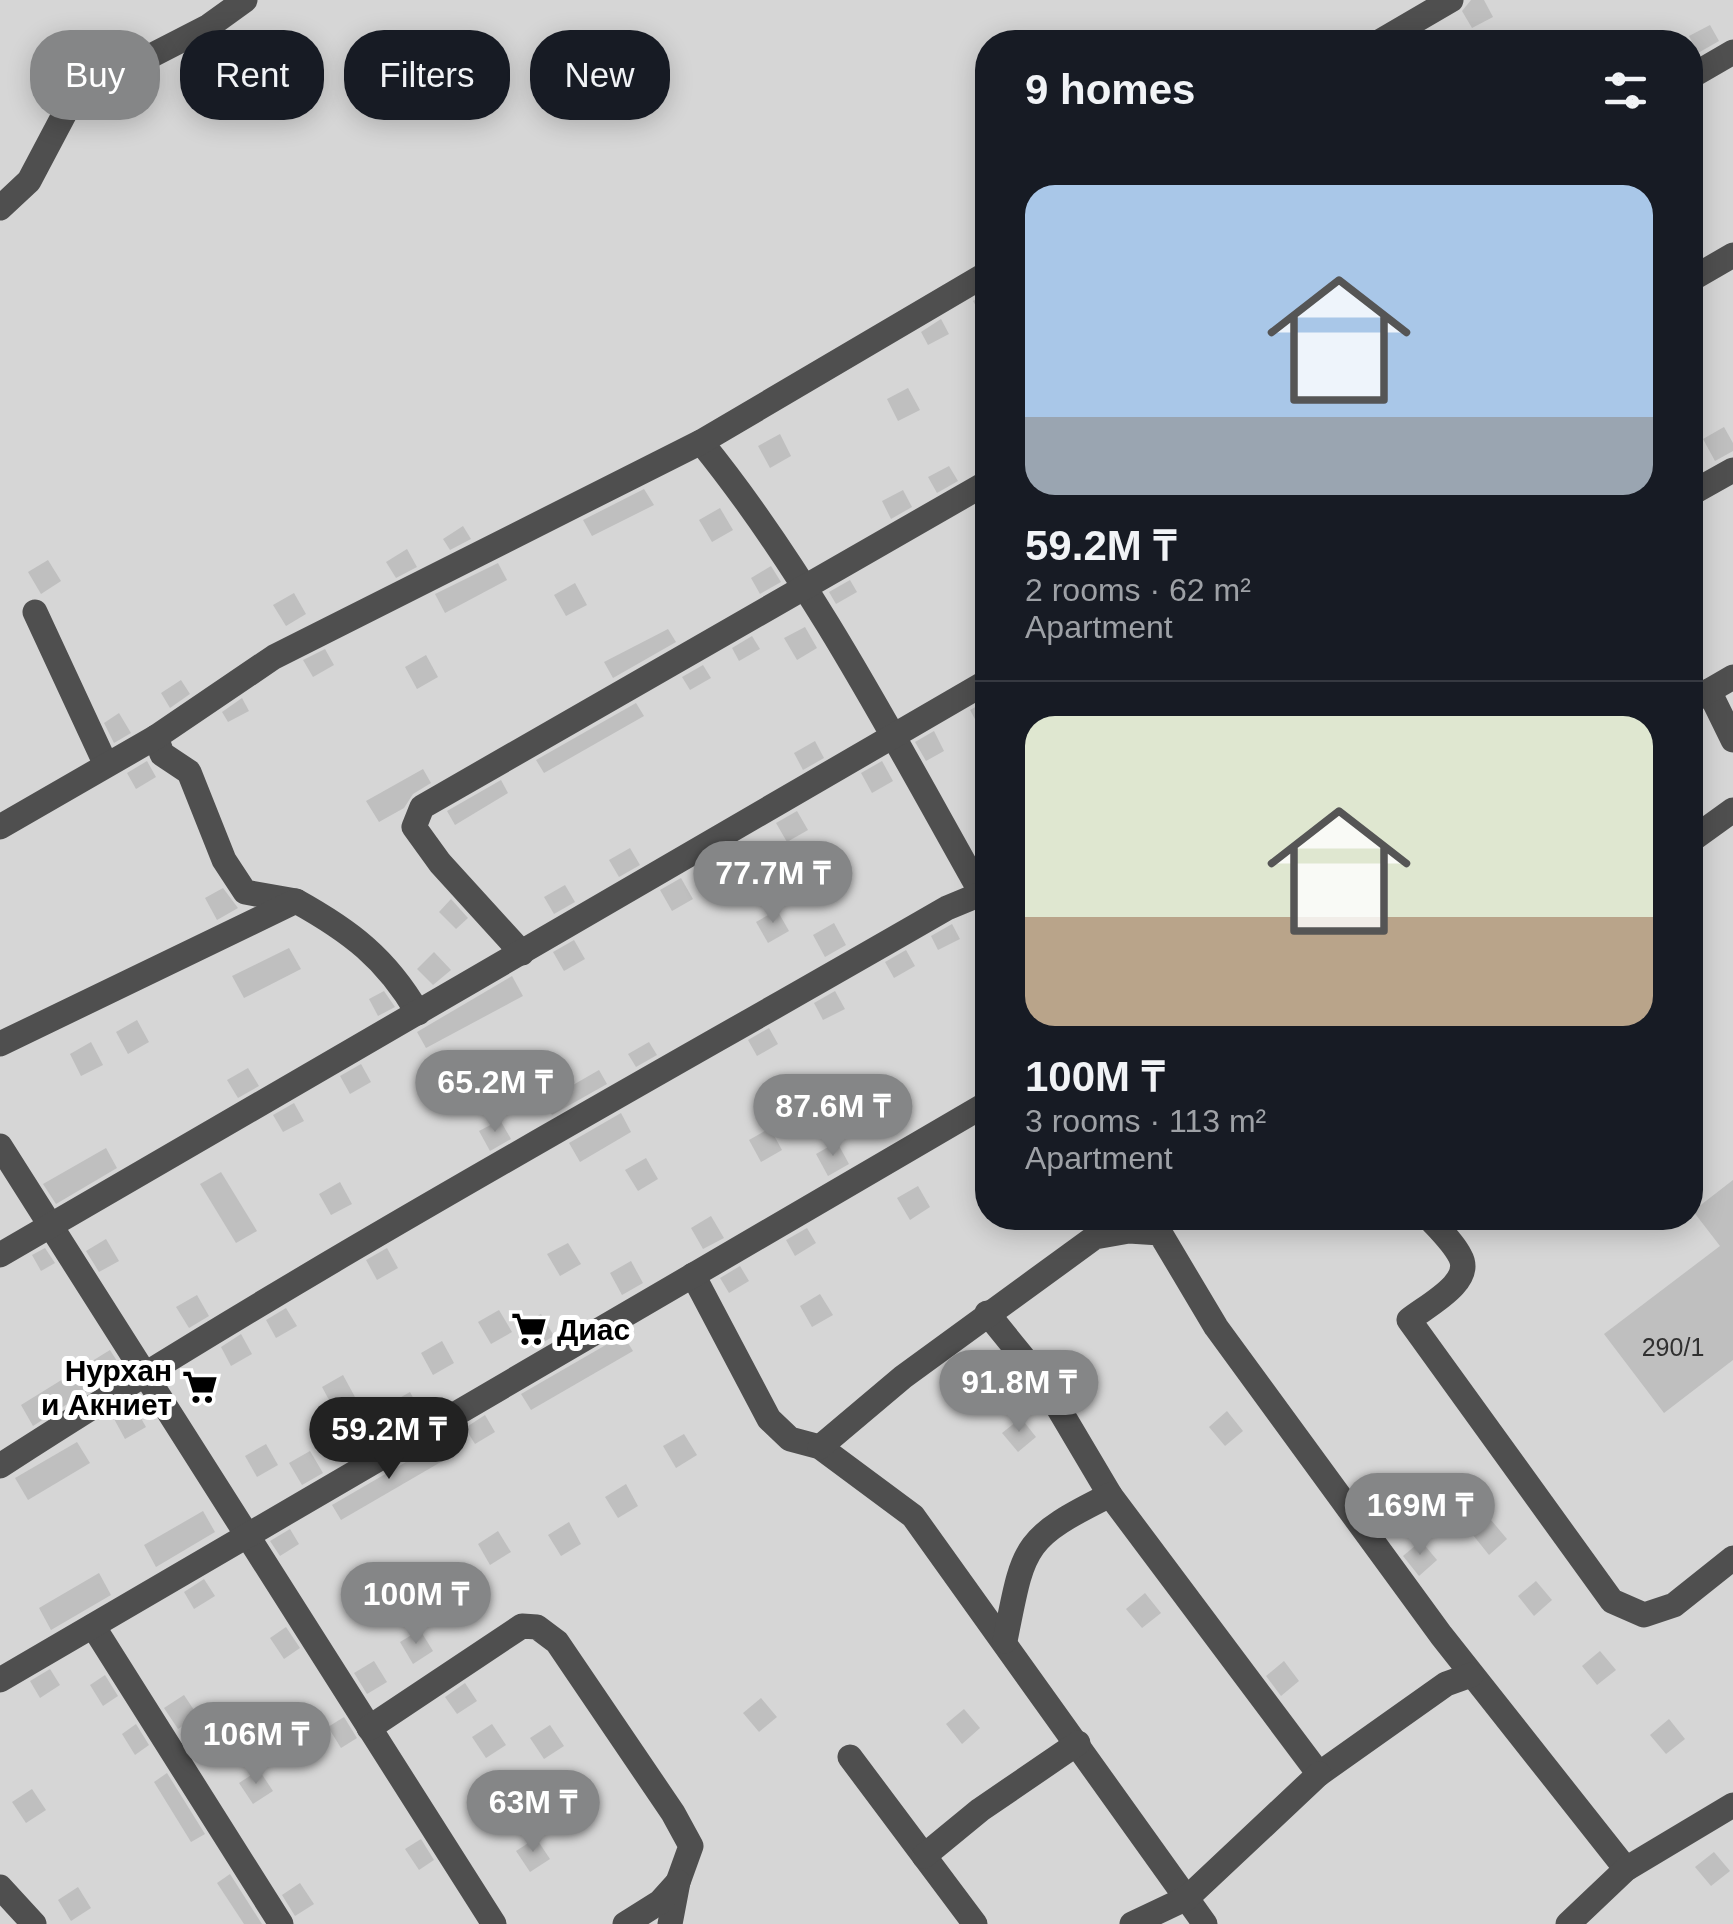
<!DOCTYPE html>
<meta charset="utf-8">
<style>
:root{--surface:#171b24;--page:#20242c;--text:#f1f3f6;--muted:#9ea1a6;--line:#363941;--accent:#858687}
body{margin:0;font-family:Helvetica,sans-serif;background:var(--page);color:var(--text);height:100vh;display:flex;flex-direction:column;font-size:38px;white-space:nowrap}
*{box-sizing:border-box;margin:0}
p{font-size:32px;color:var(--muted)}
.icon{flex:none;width:55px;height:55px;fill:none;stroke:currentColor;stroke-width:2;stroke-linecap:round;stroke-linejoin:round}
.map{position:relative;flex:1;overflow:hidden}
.panel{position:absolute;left:975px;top:30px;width:728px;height:1200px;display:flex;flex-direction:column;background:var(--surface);border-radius:40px;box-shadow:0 5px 25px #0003}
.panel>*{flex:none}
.top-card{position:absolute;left:30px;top:30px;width:795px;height:90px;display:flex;gap:20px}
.price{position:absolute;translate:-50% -85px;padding:0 22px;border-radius:35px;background:var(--accent);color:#fff;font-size:32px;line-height:65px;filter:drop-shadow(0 2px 5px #0008)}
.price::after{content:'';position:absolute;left:50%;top:60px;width:30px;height:22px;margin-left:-15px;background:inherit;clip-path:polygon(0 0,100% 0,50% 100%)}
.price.current{background:#222;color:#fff}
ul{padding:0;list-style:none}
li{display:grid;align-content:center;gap:20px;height:530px;padding:0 50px}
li+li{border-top:2px solid var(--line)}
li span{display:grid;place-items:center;height:310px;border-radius:30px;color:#555}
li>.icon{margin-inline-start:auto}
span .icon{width:180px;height:180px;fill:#fffc;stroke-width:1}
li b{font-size:42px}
h2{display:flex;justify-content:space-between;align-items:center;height:120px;padding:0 50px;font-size:42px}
.chip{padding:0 35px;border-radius:40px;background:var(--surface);box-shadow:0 5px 25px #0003;font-size:35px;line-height:90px}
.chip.current{background:var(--accent);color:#fff}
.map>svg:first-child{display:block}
</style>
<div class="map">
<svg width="1733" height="1924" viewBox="0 0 1733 1924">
<rect width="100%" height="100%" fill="#fff"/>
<!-- green -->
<path fill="#d6d6d6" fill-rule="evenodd" d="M 0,0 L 1733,0 L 1733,1924 L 0,1924 ZM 988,42 L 1690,42 L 1690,1218 L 988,1218 Z"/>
<!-- building -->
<g fill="#bfbfbf">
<polygon points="1471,0 1484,0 1493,17 1472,28 1462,11"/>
<polygon points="1710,25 1719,41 1698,53 1689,36"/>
<polygon points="988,292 988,328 973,301"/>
<polygon points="941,319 949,334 928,345 921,332"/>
<polygon points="908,388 920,410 898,421 887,399"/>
<polygon points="1724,427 1733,443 1733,451 1715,461 1703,439"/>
<polygon points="780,434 791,456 770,468 758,446"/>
<polygon points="949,466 958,481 937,493 928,477"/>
<polygon points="644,489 654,505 592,536 583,520"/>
<polygon points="903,490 912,507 891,519 882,501"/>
<polygon points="720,508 733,530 712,542 699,520"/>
<polygon points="463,526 471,539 450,550 443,539"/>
<polygon points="407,549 417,567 396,578 386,562"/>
<polygon points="48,560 61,581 41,594 28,572"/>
<polygon points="498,563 507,580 445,613 435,594"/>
<polygon points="771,566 781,582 760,594 751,578"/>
<polygon points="850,580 857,592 836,604 829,592"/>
<polygon points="575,583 587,605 566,616 554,595"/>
<polygon points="294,593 306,614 286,626 273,605"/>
<polygon points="805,627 817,648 797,660 784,638"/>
<polygon points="668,629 676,642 613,678 604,662"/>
<polygon points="752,636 760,649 739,661 732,648"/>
<polygon points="325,649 334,665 313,677 303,660"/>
<polygon points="426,655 438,677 417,689 405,667"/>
<polygon points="703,665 711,678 690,690 682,677"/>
<polygon points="181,680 190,694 170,708 161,693"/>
<polygon points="242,698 249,711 228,722 222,712"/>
<polygon points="988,700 988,743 970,710"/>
<polygon points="636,703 644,716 544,773 536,760"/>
<polygon points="119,713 131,733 114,743 104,723"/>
<polygon points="934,731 944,751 926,761 915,742"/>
<polygon points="815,741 824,758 803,770 794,753"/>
<polygon points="147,761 156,777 136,789 127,773"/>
<polygon points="882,761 893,781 872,793 861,773"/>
<polygon points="423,769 431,783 413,794 404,808 379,822 366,801"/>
<polygon points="501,780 508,793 455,825 447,811"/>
<polygon points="797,811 808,830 787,842 776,823"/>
<polygon points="630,848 640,865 619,877 609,860"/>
<polygon points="730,850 741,869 720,881 709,862"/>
<polygon points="681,878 693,899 672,911 660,890"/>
<polygon points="565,885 575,902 554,914 544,897"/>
<polygon points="223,888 238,908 217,920 205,898"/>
<polygon points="451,899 468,918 456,929 439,912"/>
<polygon points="777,910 789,931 768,943 756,922"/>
<polygon points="834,923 846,945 825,957 813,935"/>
<polygon points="952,924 960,939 938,950 931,936"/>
<polygon points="574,940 585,959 564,971 553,952"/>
<polygon points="289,948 301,969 244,998 232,976"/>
<polygon points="906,950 915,966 894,978 885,962"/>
<polygon points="434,952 451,970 433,985 417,969"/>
<polygon points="512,976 523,996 426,1048 417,1032"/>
<polygon points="384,991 395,1007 378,1016 369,999"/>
<polygon points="835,991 845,1009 823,1020 814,1003"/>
<polygon points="137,1020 149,1042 128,1054 116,1032"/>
<polygon points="769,1028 778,1044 757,1056 748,1040"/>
<polygon points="91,1042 103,1065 81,1076 70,1054"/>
<polygon points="649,1042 657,1055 636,1067 628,1054"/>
<polygon points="361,1064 371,1082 350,1094 340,1076"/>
<polygon points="248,1068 259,1086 238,1098 227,1080"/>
<polygon points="599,1070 607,1084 552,1115 542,1095 562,1084 566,1089"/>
<polygon points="294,1103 304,1121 283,1132 273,1115"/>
<polygon points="621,1113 631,1132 580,1162 569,1143"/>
<polygon points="500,1120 511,1139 490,1151 479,1131"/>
<polygon points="770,1128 782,1150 761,1162 749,1140"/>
<polygon points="837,1142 849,1164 828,1176 816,1154"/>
<polygon points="106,1148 117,1168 56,1204 43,1184"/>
<polygon points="646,1158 658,1179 638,1191 625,1170"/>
<polygon points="221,1172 257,1231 236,1243 200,1184"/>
<polygon points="1733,1180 1733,1360 1664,1413 1604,1334 1720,1246 1693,1211"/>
<polygon points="340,1182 352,1204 331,1215 319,1194"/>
<polygon points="918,1186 930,1207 910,1220 897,1198"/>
<polygon points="711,1216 724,1238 703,1249 691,1228"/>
<polygon points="807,1228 816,1243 795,1256 786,1240"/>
<polygon points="106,1239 119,1261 99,1272 86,1251"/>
<polygon points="568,1243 581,1264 560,1276 547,1254"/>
<polygon points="45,1248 55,1263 41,1271 32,1255"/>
<polygon points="387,1248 398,1268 377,1280 366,1260"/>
<polygon points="631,1261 643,1283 622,1295 610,1273"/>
<polygon points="740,1266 749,1281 729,1293 720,1278"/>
<polygon points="820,1294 833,1315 812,1327 800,1306"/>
<polygon points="197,1295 209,1316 189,1328 176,1307"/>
<polygon points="286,1308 297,1326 276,1338 266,1320"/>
<polygon points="499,1310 512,1332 491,1344 478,1322"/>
<polygon points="541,1314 554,1336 533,1348 521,1326"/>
<polygon points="241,1334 252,1354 231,1366 221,1347"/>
<polygon points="623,1335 633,1351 531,1410 521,1394"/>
<polygon points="442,1341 454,1363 433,1375 421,1353"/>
<polygon points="110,1350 122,1369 33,1426 21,1405"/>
<polygon points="343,1375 355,1397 334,1409 322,1387"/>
<polygon points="410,1392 422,1414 401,1425 389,1404"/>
<polygon points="134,1406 146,1427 125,1439 113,1417"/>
<polygon points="1227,1411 1243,1431 1225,1446 1209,1427"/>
<polygon points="485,1415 495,1432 475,1444 465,1428"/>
<polygon points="1021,1418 1036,1437 1018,1452 1002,1433"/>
<polygon points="684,1434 697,1455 676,1468 663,1446"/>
<polygon points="77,1442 90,1463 28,1500 15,1478"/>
<polygon points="266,1444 278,1465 257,1477 245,1456"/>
<polygon points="437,1444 446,1459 341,1520 332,1505"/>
<polygon points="310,1451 323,1473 302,1485 289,1463"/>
<polygon points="626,1484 638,1506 618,1518 605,1497"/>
<polygon points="203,1511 215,1532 156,1567 144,1545"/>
<polygon points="1491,1520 1507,1539 1489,1555 1473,1535"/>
<polygon points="569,1522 581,1544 561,1556 548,1535"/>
<polygon points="290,1529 299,1544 280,1556 270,1541"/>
<polygon points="498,1531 511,1552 490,1565 478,1544"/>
<polygon points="1421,1541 1437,1560 1419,1576 1403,1556"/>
<polygon points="99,1573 111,1595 51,1630 39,1608"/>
<polygon points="204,1579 215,1596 194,1609 184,1592"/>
<polygon points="1536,1581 1552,1600 1534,1616 1518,1596"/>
<polygon points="1145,1593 1161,1613 1142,1628 1126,1609"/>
<polygon points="286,1627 300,1648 284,1659 270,1638"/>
<polygon points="420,1630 433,1651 413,1664 400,1642"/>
<polygon points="1600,1651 1616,1670 1597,1685 1582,1666"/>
<polygon points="374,1661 387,1682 367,1694 354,1673"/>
<polygon points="1284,1661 1299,1681 1281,1696 1266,1676"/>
<polygon points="50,1669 60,1685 40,1698 30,1681"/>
<polygon points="105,1675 118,1696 103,1706 90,1685"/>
<polygon points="465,1683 477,1701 457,1714 445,1697"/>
<polygon points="184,1695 198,1716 178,1729 164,1708"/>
<polygon points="761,1698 777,1717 759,1732 743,1713"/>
<polygon points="964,1709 980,1728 962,1744 946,1724"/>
<polygon points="344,1717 357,1738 341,1748 328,1727"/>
<polygon points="1669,1719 1685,1739 1666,1754 1650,1735"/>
<polygon points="136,1724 149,1745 135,1755 122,1734"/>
<polygon points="492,1724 506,1745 486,1758 472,1737"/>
<polygon points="550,1725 564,1746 544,1759 530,1738"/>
<polygon points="259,1770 273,1791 253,1804 239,1783"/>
<polygon points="167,1773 205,1834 191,1842 154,1782"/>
<polygon points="32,1789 46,1810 26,1823 12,1802"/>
<polygon points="536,1838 550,1859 530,1872 516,1851"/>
<polygon points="421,1839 434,1860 419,1870 405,1849"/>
<polygon points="1714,1852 1730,1871 1711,1886 1695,1867"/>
<polygon points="230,1874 262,1924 244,1924 217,1883"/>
<polygon points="300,1883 314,1904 295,1916 282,1895"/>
<polygon points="78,1887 91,1908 71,1921 58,1900"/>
</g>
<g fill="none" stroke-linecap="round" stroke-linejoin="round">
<!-- minor -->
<g stroke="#4f4f4f" stroke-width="25">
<polyline points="1379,42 1451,0"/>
<polyline points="1690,77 1733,52"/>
<polyline points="0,208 29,181 66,111 100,82 209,26 245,0"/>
<polyline points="1690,280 1733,255"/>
<path d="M 701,442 C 813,580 900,750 988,905"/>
<polyline points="1690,494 1733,470"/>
<polyline points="35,612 106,765"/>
<polyline points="1709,691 1733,740"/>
<polyline points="1690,702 1733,677"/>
<polyline points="156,737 162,754 189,772 224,860 245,892 296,901"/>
<polyline points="0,827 156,737 274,657 701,442 988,273"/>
<polyline points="1690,841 1733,810"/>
<polyline points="522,953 440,863 414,827 422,807 988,482"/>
<path d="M 0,1044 L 296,901 C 350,931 386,958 418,1013"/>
<polyline points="0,1146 494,1924"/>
<path d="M 1429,1218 C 1439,1229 1453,1242 1460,1256 C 1475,1282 1426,1306 1409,1320 L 1612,1601 L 1644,1615 L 1674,1605 L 1733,1558"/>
<polyline points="0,1255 988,681"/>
<polyline points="693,1275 769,1419 790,1439 820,1447 913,1516 1205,1924"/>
<polyline points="987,1313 1043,1382 1110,1495"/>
<polyline points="820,1447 903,1377 1095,1237 1129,1231 1160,1233 1216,1327 1441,1635 1626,1869"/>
<path d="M 0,1466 C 307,1267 630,1091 947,908 L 988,891"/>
<polyline points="93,1626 281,1924"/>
<path d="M 1005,1641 C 1024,1546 1021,1539 1110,1495 L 1319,1774 L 1446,1684 L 1471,1675"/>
<polyline points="0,1680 988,1103"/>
<polyline points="369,1728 522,1626 537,1627 557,1642 673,1813 691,1846 678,1882 670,1924"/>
<polyline points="850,1757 975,1924"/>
<polyline points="924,1856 980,1810 1078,1743"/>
<polyline points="0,1887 34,1924"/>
<polyline points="625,1924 660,1902 678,1882"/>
<polyline points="1132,1924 1187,1898 1319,1774"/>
<polyline points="1568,1924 1626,1869 1733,1805"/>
</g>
</g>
<!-- icons -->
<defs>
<symbol id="supermarket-bare" viewBox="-9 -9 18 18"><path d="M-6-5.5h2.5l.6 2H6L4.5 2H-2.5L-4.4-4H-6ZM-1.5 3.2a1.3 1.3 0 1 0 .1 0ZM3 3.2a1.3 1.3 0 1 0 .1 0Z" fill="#000" stroke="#fff" stroke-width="2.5" paint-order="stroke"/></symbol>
</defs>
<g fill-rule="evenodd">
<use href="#supermarket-bare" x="504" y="1304" width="50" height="50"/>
<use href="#supermarket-bare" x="175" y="1362" width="50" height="50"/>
</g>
<g text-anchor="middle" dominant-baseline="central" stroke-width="10" stroke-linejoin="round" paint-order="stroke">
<!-- number labels -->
<g font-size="25" fill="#303030">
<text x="1673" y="1347">290/1</text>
</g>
<!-- poi labels -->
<g font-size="30" font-weight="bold" fill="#000" stroke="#fff" text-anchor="start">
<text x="557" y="1329">Диас</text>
<text x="172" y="1370" text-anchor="end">Нурхан<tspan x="172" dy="34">и Акниет</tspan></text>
</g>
</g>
</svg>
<b class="price" style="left:773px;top:926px">77.7M ₸</b>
<b class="price" style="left:495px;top:1135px">65.2M ₸</b>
<b class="price" style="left:833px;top:1159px">87.6M ₸</b>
<b class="price" style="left:1019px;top:1435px">91.8M ₸</b>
<b class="price current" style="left:389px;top:1482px">59.2M ₸</b>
<b class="price" style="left:1420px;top:1558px">169M ₸</b>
<b class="price" style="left:416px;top:1647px">100M ₸</b>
<b class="price" style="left:256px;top:1787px">106M ₸</b>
<b class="price" style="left:533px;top:1855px">63M ₸</b>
<div class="top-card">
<a class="chip current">Buy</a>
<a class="chip">Rent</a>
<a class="chip">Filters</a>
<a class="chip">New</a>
</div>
<section class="panel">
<h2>9 homes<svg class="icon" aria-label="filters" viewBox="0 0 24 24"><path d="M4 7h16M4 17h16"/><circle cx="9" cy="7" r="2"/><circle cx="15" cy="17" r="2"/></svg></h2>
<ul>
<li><span style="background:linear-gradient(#a9c7e8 75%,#9aa5b1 0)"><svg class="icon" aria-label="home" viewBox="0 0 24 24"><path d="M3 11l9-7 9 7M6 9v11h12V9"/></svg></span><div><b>59.2M ₸</b><p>2 rooms · 62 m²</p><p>Apartment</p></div></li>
<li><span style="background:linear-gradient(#dfe7d0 65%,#b9a48a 0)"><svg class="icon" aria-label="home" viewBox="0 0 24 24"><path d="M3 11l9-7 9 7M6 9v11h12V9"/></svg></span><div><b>100M ₸</b><p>3 rooms · 113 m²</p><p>Apartment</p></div></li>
</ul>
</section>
</div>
